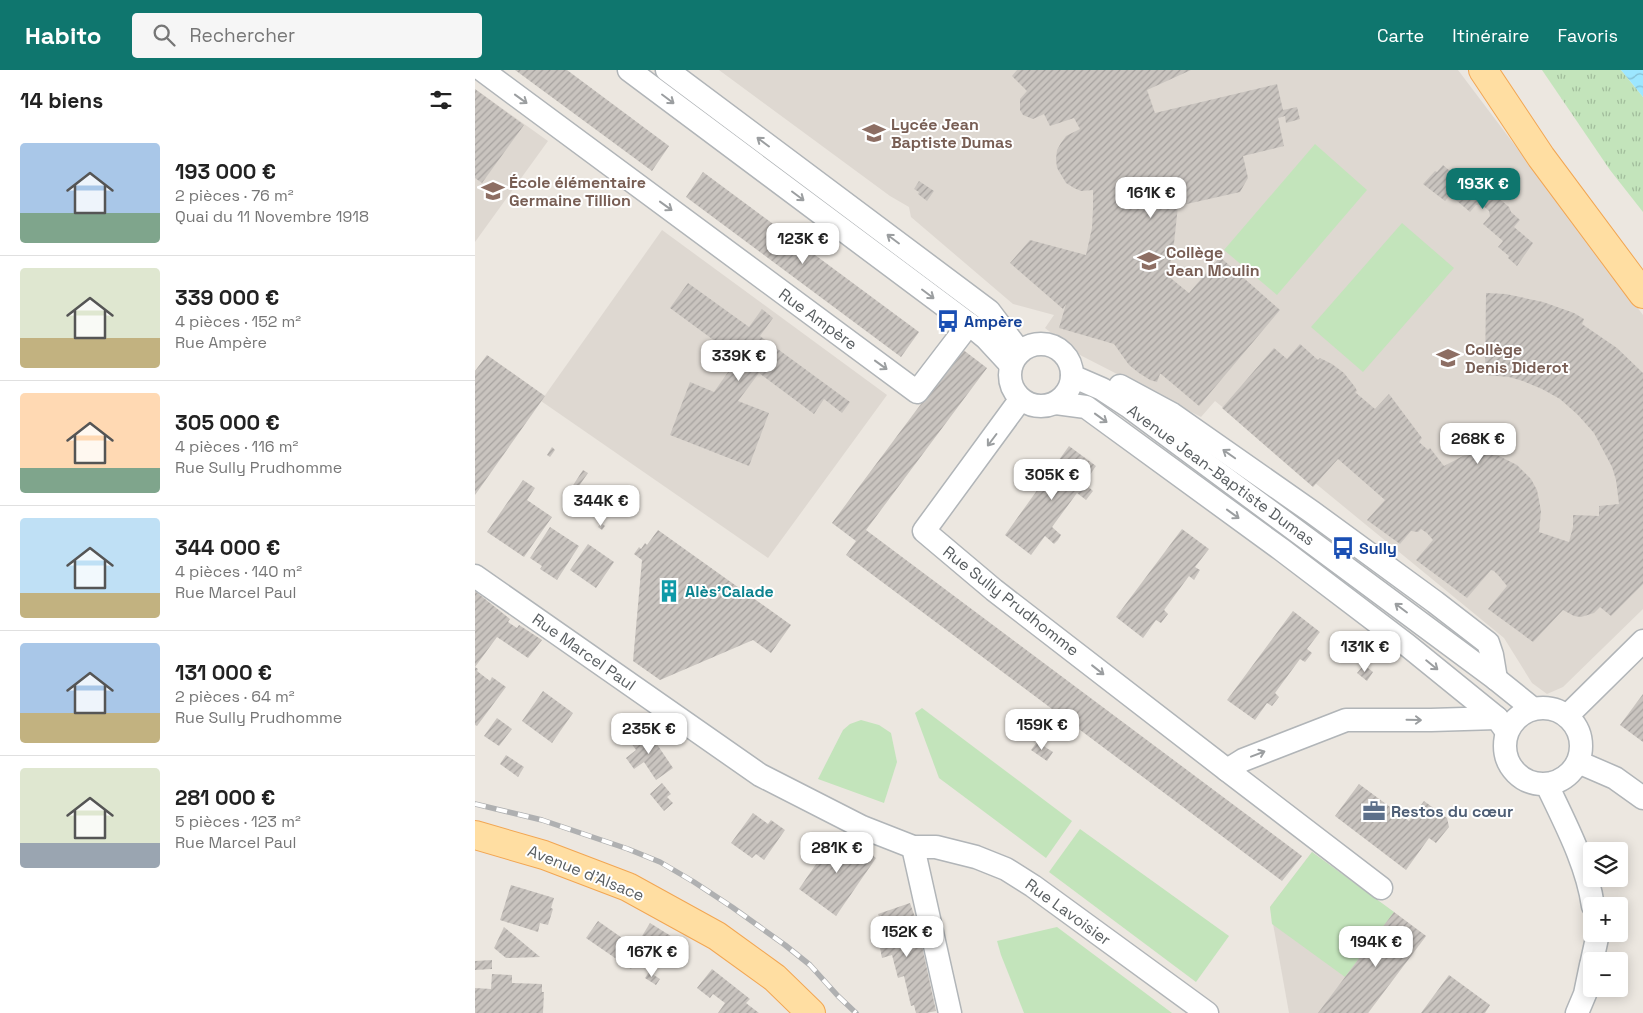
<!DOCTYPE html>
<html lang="fr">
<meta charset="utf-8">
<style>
:root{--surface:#fff;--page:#f6f6f6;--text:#222;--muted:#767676;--line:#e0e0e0;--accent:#0f766e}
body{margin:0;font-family:"Space Grotesk",sans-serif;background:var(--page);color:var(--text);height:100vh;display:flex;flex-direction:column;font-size:19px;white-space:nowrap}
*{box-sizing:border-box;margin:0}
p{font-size:16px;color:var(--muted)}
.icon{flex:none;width:28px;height:28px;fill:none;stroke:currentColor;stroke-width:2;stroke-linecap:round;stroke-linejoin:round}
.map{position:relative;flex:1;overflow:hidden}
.panel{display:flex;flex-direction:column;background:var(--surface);width:475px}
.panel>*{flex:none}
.tools{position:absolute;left:1108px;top:772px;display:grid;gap:10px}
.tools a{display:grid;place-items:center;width:45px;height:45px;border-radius:5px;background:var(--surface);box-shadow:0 2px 12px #0003;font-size:25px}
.price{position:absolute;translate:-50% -42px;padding:0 11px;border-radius:10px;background:#fff;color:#222;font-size:16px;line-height:32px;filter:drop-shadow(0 1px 2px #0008)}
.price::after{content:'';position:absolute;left:50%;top:30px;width:15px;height:11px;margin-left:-8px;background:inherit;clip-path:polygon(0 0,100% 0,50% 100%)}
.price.active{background:var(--accent);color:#fff}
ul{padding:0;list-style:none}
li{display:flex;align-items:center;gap:15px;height:125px;padding:0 20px}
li+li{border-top:1px solid var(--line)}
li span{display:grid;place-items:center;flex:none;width:140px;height:100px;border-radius:5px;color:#555}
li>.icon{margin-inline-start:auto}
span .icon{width:60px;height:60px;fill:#fffc;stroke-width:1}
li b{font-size:21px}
h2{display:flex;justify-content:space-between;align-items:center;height:60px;padding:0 20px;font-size:21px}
header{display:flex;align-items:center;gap:30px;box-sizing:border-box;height:70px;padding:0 25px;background:var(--accent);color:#fff}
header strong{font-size:24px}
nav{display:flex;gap:28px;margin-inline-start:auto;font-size:18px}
.search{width:350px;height:45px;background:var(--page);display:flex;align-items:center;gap:12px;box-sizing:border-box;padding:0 18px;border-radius:5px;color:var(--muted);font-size:19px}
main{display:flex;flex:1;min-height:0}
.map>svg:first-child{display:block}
</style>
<header>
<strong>Habito</strong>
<div class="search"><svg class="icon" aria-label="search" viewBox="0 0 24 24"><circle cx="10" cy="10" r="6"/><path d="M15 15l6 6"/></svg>Rechercher</div>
<nav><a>Carte</a><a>Itinéraire</a><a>Favoris</a></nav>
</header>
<main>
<section class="panel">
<h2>14 biens<svg class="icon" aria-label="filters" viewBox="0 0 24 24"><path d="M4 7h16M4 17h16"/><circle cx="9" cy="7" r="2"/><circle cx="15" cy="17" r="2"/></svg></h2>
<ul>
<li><span style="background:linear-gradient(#a9c7e8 70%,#7fa58c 0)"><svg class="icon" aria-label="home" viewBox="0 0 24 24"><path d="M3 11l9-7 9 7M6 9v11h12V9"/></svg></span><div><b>193 000 €</b><p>2 pièces · 76 m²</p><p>Quai du 11 Novembre 1918</p></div></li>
<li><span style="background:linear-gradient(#dfe7d0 70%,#c2b280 0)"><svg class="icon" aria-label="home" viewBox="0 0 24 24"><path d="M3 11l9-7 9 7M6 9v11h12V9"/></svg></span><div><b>339 000 €</b><p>4 pièces · 152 m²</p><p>Rue Ampère</p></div></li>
<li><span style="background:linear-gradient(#ffd9b3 75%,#7fa58c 0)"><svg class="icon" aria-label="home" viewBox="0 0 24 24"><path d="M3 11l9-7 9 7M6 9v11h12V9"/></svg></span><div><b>305 000 €</b><p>4 pièces · 116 m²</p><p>Rue Sully Prudhomme</p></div></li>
<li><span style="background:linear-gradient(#bfe0f5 75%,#c2b280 0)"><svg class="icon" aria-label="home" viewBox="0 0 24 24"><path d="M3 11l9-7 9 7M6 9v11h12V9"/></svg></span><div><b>344 000 €</b><p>4 pièces · 140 m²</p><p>Rue Marcel Paul</p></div></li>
<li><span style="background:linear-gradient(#a9c7e8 70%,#c2b280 0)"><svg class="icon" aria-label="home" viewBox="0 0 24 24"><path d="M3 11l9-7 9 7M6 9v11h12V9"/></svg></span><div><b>131 000 €</b><p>2 pièces · 64 m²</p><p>Rue Sully Prudhomme</p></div></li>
<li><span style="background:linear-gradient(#dfe7d0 75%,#9aa5b1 0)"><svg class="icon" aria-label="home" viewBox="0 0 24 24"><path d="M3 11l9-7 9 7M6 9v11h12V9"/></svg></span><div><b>281 000 €</b><p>5 pièces · 123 m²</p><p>Rue Marcel Paul</p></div></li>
</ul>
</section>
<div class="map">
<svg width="1168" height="943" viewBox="0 0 1168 943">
<defs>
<pattern id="grass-tufts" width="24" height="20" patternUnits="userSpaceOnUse" patternTransform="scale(1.25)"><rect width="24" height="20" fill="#c3e4bb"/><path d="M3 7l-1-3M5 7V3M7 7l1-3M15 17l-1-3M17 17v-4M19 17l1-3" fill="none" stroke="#a1bc9b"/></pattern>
<pattern id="water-waves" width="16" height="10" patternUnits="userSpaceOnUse" patternTransform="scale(1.25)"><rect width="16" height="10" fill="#9de7ff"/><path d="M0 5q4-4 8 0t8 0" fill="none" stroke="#83bed2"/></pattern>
<pattern id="building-hatch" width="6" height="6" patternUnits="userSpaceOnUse" patternTransform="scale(1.25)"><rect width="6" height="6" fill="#c9c4bf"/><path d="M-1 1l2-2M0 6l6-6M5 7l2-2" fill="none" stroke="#a6a29f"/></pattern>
</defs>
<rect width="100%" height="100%" fill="#ece7e0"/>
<!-- education -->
<g fill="#ded8d1">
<polygon points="244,0 983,0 1168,245 1168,539 1088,617 1072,624 1057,613 1029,568 740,331 726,347 605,285 570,258 579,245 538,234 436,147 434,137 415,126"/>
<polygon points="0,19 73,71 0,172"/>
<polygon points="187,160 412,325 293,488 66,331"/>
<polygon points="837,782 951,866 893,943 814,943 795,837"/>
</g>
<!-- grass -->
<polygon fill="url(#grass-tufts)" points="1067,0 1146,0 1168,27 1168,142 1135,100"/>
<!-- green -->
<g fill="#c3e4bb">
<polygon points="840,74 892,120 802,225 749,180"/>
<polygon points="927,153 979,198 888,302 836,257"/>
<polygon points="447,638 597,751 571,788 464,708 440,643"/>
<polygon points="386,650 404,655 416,663 422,692 409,733 343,709 368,660 375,654"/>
<polygon points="605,759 754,866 721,912 574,802"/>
<polygon points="837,782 919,842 870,907 797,854 795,837"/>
<polygon points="582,857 697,943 549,943 526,885 522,871"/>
</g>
<!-- water -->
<polygon fill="url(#water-waves)" points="1146,0 1168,0 1168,27"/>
<!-- building -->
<g fill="url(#building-hatch)">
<polygon points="40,0 92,0 194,76 177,101"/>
<polygon points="542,0 716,0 672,20 680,43 802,14 808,40 822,37 825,49 811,53 810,46 803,48 809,76 768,86 773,108 765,122 703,136 699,173 693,206 714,223 745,187 805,240 724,336 686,304 685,304 682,312 675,310 664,303 654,295 639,274 584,258 591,234 588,239 535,193 555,170 611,185 617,158 618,138 618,120 606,121 599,118 591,113 582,98 581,89 582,80 586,73 591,66 605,59 599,48 575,56 569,44 558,49 548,45 545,40 545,29 552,21 537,6"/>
<polygon points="0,19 49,55 7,113 0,108"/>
<polygon points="968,95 988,112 993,105 1004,114 1007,114 1034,137 1036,142 1045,150 1039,157 1058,173 1042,196 1033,188 1034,186 1023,177 1028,171 1008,154 1015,146 1014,141 1006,134 1001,135 995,142 975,125 970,131 948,114 960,101 962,102"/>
<polygon points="228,102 444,262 426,287 211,127"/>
<polygon points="444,111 459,121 452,131 443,124 444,122 439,119"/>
<polygon points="213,213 274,257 287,239 298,248 285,266 375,332 367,343 349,329 339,344 284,303 263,331 294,343 274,396 195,365 215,312 239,322 263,288 195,238"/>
<polygon points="1011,223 1031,224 1068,232 1099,243 1109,249 1107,254 1142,278 1168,303 1168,514 1136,546 1125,537 1119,543 1106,547 1099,546 1088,540 1058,572 1013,539 1032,516 1024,506 1019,501 1016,500 992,528 941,490 958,470 952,463 946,459 943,462 936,461 925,474 892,450 910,430 863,389 838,417 747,338 799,278 812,289 825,274 843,290 845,288 857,294 869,303 880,317 882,321 880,322 900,339 914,324 947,368 944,372 953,380 955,378 969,396 988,386 1008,383 1024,386 1042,395 1056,409 1062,420 1066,441 1064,462 1094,472 1098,457 1098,445 1124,446 1124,436 1144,434 1141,410 1137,397 1119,363 1103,345 1085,329 1067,319 1048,311 1034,307 1010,305"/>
<polygon points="487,279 512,298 391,460 827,786 807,811 371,485 381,471 357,453"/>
<polygon points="12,285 70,326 0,425 0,301"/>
<polygon points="594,376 621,396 609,413 618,421 611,430 602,423 577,457 586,465 583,470 579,474 570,466 556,485 530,465"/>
<polygon points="77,377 80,380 75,387 72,385"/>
<polygon points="108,400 113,403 97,426 93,423"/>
<polygon points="48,410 60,418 52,430 77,447 49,487 12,462"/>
<polygon points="126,453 130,456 127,460 123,457"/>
<polygon points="75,457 104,476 82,510 65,499 67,496 55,488"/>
<polygon points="707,459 734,479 720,497 725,500 719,510 714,506 689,540 693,544 686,553 681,550 668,568 641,547"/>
<polygon points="183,460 316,555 296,583 278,570 185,610 158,591 167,490 159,484 164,477 166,479 170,473 172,475"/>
<polygon points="113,474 139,492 121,518 95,500"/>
<polygon points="0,521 35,549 33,552 42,558 44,555 67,570 53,588 22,567 0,597 3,599 2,601 15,611 17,607 31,617 2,656 0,655"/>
<polygon points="818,541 845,562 832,579 837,583 830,592 825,589 800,623 804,627 801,631 797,636 792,633 780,650 752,630"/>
<polygon points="889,595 898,602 892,611 882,603"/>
<polygon points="68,621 98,643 77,673 47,651"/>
<polygon points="1168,624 1168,672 1145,655"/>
<polygon points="22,648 37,659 24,676 9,666"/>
<polygon points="171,658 198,698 181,710 169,692 159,699 151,688 161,680 154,670"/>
<polygon points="562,672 578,682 572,691 556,680"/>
<polygon points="31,685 49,697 43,707 25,694"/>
<polygon points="187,713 196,724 192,727 198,733 189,741 175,724"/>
<polygon points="884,714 934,751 949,731 972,748 974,757 961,773 954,768 931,800 860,746"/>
<polygon points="278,743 293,754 296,750 310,760 289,790 281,784 277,788 256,773"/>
<polygon points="363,762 401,788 361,846 324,819"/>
<polygon points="36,815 79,828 76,838 78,839 73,855 65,853 63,862 25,850"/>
<polygon points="435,833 443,856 422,862 427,882 447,876 461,941 451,943 441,943 439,935 436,936 429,906 423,908 417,885 407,888 403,867 411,865 403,844"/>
<polygon points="919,842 951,866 893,943 843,943"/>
<polygon points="123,851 167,882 156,899 111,868"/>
<polygon points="175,853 207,873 192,897 167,882 164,871"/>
<polygon points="29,857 65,887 31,888 19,878"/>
<polygon points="17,890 17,899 0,900 0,891"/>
<polygon points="237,899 275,929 271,933 284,943 243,943 250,933 238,924 235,928 222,918"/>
<polygon points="174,902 185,909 181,915 170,908"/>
<polygon points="17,904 37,905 37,913 67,914 67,922 69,922 68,943 0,943 0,918 16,919"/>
<polygon points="974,905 1015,935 1010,943 946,943"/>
</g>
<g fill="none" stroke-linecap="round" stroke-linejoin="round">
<defs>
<g id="minor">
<polyline points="7,0 442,322 494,254"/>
<polyline points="154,0 494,254 511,268 536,295"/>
<polyline points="192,0 514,241 545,282"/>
<circle cx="566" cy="305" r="31"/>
<polyline points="597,306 627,319 653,336 1021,609 1057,638"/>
<polyline points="645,316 697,344 837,442 960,532 1013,573 1017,585 1021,609"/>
<polyline points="545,330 449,461 519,520 752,700 768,690 871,650 956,650 1022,648"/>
<polyline points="581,333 611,337 807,480 932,575 1022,648 1032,662"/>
<polyline points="0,506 285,705 387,757 438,777 461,777 501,787 531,799 558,816 732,943"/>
<circle cx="1068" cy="676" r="38"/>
<polyline points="1093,645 1168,571"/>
<polyline points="1103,692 1140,708 1168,728"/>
<polyline points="752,700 906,818"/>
<path d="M 1072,715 C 1090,753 1112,794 1118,836"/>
<polyline points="438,777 475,943"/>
<polyline points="1117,891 1122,868 1122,864"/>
<polyline points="1102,943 1110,924 1116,895"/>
</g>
<g id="major">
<polyline points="1008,0 1066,87 1168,224"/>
<polyline points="0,765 69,785 153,817 242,866 300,908 336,943"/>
</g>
</defs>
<!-- minor casing -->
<use href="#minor" stroke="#b1b5b8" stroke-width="25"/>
<!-- major casing -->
<use href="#major" stroke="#f2a653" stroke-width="30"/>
<!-- minor -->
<use href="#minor" stroke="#fff" stroke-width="22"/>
<!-- major -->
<use href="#major" stroke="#ffdea2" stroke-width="28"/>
<defs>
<polyline id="rail" points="0,734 67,750 153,779 185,792 219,812 257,837 310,875 335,895 363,926 381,943"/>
</defs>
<!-- rail casing -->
<use href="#rail" stroke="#afb0b1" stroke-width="5.5"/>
<!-- rail -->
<use href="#rail" stroke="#fff" stroke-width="4" stroke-dasharray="11" stroke-linecap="butt"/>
</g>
<!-- one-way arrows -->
<defs><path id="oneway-shaft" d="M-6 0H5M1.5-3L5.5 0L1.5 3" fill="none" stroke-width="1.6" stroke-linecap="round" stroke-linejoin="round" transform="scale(1.25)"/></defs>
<g stroke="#9b9ea0">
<use href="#oneway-shaft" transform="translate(46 29) rotate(36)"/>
<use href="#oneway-shaft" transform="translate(193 29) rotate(37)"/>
<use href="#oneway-shaft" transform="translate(288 72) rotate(-143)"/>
<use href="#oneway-shaft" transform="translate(323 126) rotate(37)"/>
<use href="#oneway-shaft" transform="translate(191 136) rotate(36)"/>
<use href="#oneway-shaft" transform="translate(418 169) rotate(-143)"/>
<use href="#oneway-shaft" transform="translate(453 224) rotate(37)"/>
<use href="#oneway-shaft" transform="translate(406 295) rotate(36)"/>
<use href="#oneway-shaft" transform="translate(626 348) rotate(36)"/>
<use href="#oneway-shaft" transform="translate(517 370) rotate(127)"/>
<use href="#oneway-shaft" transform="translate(754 384) rotate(-145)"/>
<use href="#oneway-shaft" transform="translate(758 444) rotate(36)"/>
<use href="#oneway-shaft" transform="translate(926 538) rotate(-143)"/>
<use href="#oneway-shaft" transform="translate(957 595) rotate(39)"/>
<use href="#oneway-shaft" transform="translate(623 600) rotate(38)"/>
<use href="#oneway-shaft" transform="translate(939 650) rotate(1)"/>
<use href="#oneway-shaft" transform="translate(783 684) rotate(-21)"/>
</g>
<!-- icons -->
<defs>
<symbol id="school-bare" viewBox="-9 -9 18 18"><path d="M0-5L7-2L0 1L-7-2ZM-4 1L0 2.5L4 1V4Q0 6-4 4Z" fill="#8d6e63" stroke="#fff" stroke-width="2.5" paint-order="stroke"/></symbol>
<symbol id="bus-bare" viewBox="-9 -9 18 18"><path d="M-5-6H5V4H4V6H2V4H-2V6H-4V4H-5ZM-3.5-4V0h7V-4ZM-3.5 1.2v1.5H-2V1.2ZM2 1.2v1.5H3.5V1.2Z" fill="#1a4fb4" stroke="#fff" stroke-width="2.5" paint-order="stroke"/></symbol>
<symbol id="building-bare" viewBox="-9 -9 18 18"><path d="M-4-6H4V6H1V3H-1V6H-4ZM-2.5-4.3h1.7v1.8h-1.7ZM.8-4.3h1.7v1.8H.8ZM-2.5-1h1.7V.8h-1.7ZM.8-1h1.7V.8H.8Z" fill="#0f9aa8" stroke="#fff" stroke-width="2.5" paint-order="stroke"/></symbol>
<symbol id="office-bare" viewBox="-9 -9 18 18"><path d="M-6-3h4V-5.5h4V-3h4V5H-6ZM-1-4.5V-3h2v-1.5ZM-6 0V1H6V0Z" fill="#5c6f8a" stroke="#fff" stroke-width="2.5" paint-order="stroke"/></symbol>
</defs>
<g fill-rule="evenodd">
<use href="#school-bare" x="383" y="47" width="32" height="32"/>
<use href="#school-bare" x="2" y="105" width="32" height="32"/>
<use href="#school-bare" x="658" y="175" width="32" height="32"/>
<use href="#bus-bare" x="457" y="235" width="32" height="32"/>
<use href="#school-bare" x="957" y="272" width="32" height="32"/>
<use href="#bus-bare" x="852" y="462" width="32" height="32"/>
<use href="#building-bare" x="178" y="505" width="32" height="32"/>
<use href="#office-bare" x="883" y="725" width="32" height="32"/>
</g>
<g text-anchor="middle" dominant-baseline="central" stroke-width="4" stroke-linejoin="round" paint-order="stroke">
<!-- education labels -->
<g font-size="16" font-weight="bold" fill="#785e54" stroke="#fff" text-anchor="start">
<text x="416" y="54">Lycée Jean<tspan x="416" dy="18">Baptiste Dumas</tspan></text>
<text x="34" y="112">École élémentaire<tspan x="34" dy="18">Germaine Tillion</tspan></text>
<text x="691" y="182">Collège<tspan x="691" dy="18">Jean Moulin</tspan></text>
<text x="990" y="279">Collège<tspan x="990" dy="18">Denis Diderot</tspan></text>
</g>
<!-- street labels -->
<g font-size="16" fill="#595e61" stroke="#fff">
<text transform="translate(343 249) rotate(36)">Rue Ampère</text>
<text transform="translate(746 405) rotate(36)">Avenue Jean-Baptiste Dumas</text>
<text transform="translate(536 531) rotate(38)">Rue Sully Prudhomme</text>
<text transform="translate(109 582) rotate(35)">Rue Marcel Paul</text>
<text transform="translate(111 803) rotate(22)">Avenue d'Alsace</text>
<text transform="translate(593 842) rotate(36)">Rue Lavoisier</text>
</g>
<!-- transit labels -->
<g font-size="16" font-weight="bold" fill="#164399" stroke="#fff" text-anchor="start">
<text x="489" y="251">Ampère</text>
<text x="884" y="478">Sully</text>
</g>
<!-- culture labels -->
<g font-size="16" font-weight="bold" fill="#0d838f" stroke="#fff" text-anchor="start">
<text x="210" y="521">Alès'Calade</text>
</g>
<!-- service labels -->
<g font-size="16" font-weight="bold" fill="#4e5e75" stroke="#fff" text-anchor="start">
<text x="916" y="741">Restos du cœur</text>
</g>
</g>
</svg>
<div class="tools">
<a><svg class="icon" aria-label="layers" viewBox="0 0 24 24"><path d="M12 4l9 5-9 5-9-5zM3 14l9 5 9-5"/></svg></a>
<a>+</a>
<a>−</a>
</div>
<b class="price active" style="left:1008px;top:140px">193K €</b>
<b class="price" style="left:676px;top:149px">161K €</b>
<b class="price" style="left:328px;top:195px">123K €</b>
<b class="price" style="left:264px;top:312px">339K €</b>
<b class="price" style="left:1003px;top:395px">268K €</b>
<b class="price" style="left:577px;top:431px">305K €</b>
<b class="price" style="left:126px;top:457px">344K €</b>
<b class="price" style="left:890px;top:603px">131K €</b>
<b class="price" style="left:567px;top:681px">159K €</b>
<b class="price" style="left:174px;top:685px">235K €</b>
<b class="price" style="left:362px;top:804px">281K €</b>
<b class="price" style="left:432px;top:888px">152K €</b>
<b class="price" style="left:901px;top:898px">194K €</b>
<b class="price" style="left:177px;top:908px">167K €</b>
</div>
</main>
